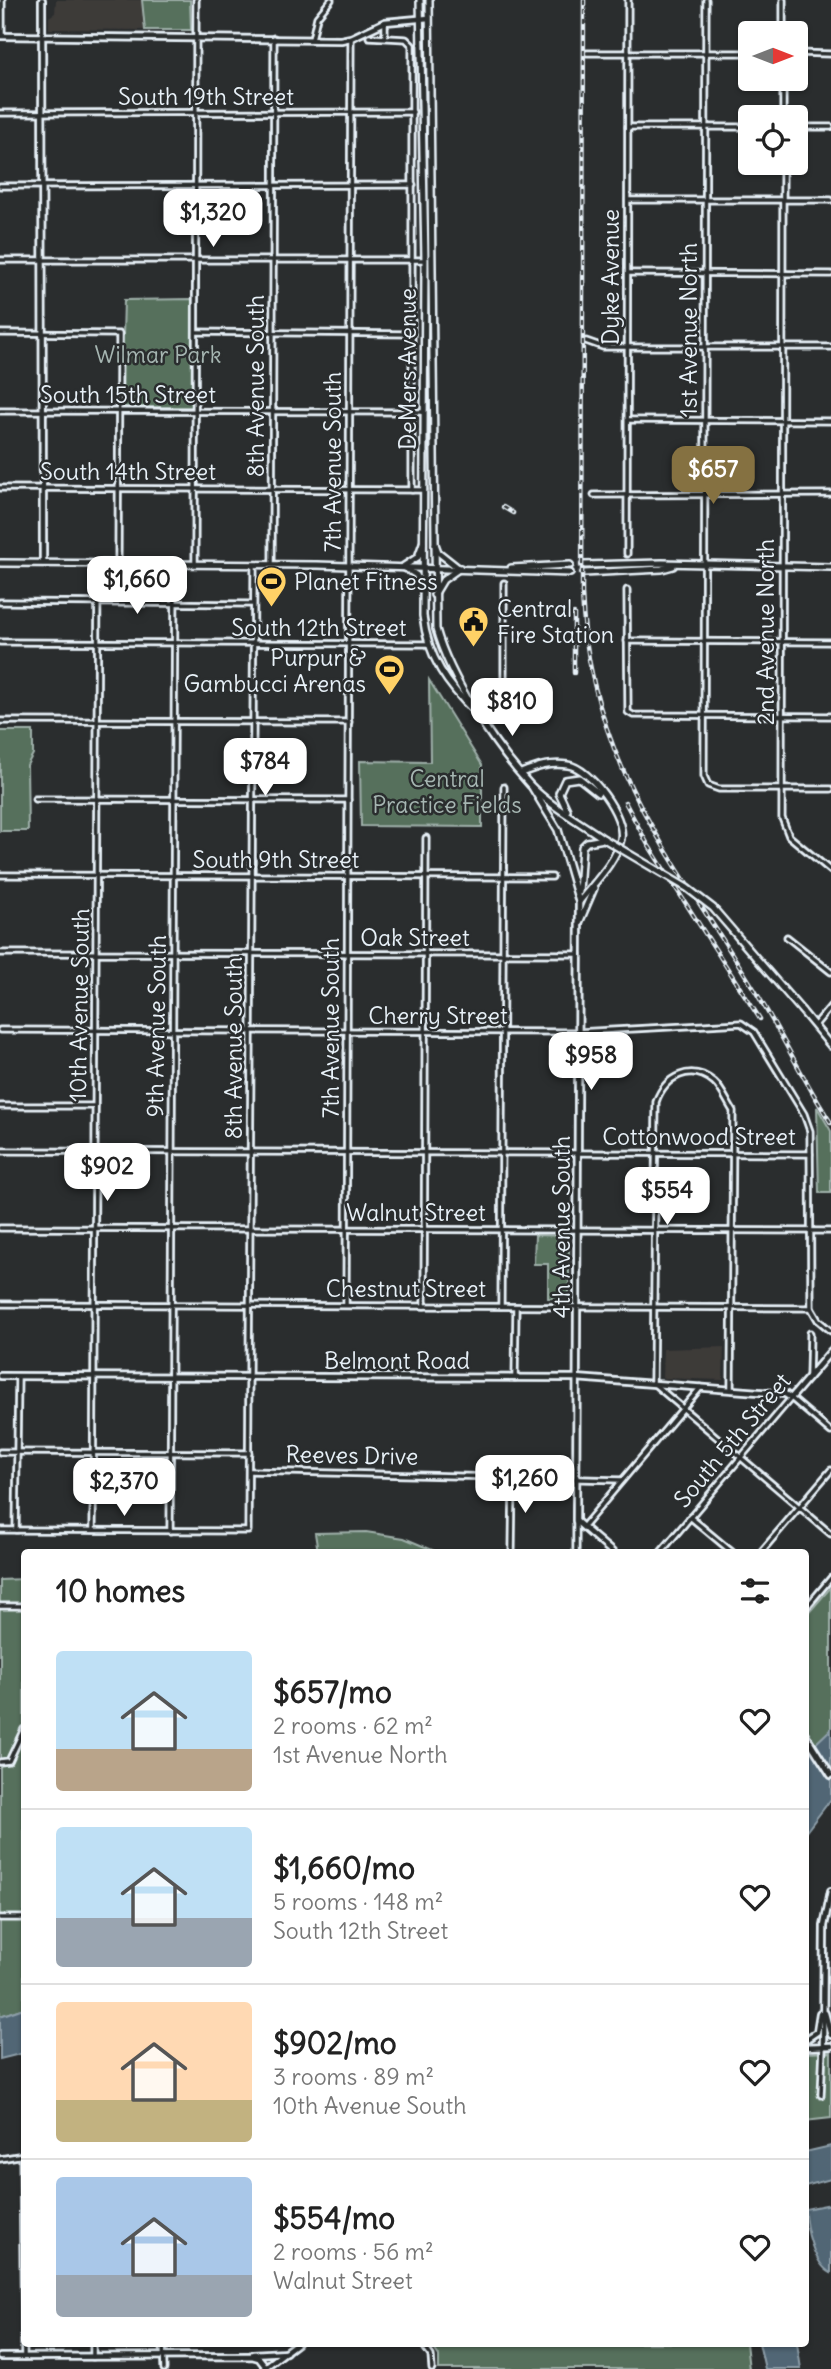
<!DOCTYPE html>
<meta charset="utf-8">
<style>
:root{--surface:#fff;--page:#f6f6f6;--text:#222;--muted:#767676;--line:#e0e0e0;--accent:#857141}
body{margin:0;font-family:Delius,sans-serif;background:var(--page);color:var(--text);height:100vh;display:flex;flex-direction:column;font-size:26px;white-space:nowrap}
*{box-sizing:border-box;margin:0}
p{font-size:23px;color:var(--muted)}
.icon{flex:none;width:38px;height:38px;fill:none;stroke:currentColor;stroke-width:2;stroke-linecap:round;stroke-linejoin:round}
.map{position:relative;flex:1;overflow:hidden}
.side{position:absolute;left:21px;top:1549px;width:788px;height:798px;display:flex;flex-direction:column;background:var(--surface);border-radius:7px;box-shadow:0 2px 5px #0004}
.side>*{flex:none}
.needle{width:46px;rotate:90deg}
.controls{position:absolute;left:738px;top:21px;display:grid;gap:14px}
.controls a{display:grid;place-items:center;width:70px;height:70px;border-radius:7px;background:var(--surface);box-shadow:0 2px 5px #0004;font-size:35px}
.price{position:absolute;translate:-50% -60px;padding:0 16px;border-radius:14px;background:#fff;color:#222;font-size:23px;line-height:46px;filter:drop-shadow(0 2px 4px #0008)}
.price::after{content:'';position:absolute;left:50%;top:42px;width:21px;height:16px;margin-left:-10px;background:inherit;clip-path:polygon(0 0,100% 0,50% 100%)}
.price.current{background:var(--accent);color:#fff}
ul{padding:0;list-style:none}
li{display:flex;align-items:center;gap:21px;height:175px;padding:0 35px}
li+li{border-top:2px solid var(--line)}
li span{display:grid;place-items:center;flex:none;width:196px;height:140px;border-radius:7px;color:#555}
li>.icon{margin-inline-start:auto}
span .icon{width:84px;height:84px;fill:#fffc;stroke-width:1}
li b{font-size:30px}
h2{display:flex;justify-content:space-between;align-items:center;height:84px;padding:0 35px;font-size:30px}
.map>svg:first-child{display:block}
</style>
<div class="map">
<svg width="831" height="2369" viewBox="0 0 831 2369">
<rect width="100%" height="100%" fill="#2a2d2e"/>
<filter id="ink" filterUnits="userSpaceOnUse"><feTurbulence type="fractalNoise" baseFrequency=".0143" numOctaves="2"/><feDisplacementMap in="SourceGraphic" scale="14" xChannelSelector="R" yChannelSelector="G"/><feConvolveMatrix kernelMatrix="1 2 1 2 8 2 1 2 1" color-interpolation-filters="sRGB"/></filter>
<g filter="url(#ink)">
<!-- built -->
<g fill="#3d3a39">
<polygon points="56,0 142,0 145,30 49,29 49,17 55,13"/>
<polygon points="724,1347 723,1380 662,1378 663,1349"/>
</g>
<!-- green -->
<g fill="#566f5c" stroke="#9fb0aa" stroke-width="2">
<polygon points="142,0 190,0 191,30 145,30"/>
<polygon points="193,299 193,407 121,407 124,300"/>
<polygon points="429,680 482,765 482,827 361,826 360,761 430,762"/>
<polygon points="0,731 33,731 33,754 27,765 28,831 0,831"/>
<polygon points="817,1107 831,1131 831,1193 819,1193"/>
<polygon points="535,1235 569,1236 569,1298 548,1298 548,1264 534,1264"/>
<polygon points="366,1532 404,1538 437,1552 318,1552 315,1533"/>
<polygon points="24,1579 24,2008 0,2016 0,1580"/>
<polygon points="831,1587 831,1729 810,1749 805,1760 805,1617"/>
<polygon points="831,2052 831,2118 805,2121 805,2053"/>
<polygon points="430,2343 746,2343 749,2369 439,2369 439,2356"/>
</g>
<!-- water -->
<g fill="#516675" stroke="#8d9ea9" stroke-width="2">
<polygon points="831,1729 831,1799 805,1833 805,1760 810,1749"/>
<polygon points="24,2008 24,2053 0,2059 0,2016"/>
<polygon points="831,2146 831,2179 805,2186 805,2152"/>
<path d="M 831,2204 L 831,2273 C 814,2265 805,2227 805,2209 Z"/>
<polygon points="759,2343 797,2343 801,2369 765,2369"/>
</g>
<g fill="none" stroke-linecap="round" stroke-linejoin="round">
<!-- primary-tunnel -->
<g stroke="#464a4c" stroke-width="5" stroke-dasharray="5 2.5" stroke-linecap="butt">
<polyline points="570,565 584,565"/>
<polyline points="570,573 584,573"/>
</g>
<defs>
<g id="minor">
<polyline points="706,0 704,776 708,785 719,789 831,789"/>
<polyline points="385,22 385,37"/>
<polyline points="783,33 783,0"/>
<polyline points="2,36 2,0"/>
<polyline points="369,37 406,39 412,45 412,490"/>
<polyline points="312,39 317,17 331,0"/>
<polyline points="587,53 751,53"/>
<polyline points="796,53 831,54"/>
<polyline points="0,113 413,112"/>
<polyline points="783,117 783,79"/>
<polyline points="628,127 751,127"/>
<polyline points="796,127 831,127"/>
<polyline points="783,163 782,818 789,836 831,871"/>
<polyline points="0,186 413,185"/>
<polyline points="628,200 831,200"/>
<polyline points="0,260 425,260"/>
<polyline points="628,273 831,274"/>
<polyline points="196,332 412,334"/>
<polyline points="0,333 119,334 118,563"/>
<polyline points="586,341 603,347 831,347"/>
<polyline points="0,411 424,412"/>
<polyline points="628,420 831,421"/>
<polyline points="0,488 424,490"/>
<polyline points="594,495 831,494"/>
<polyline points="627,554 628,0"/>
<polyline points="195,564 196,0"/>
<polyline points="272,565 274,38"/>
<polyline points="627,590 628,712 633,715 831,716"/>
<polyline points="0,602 253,604"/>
<polyline points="627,641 831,642"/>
<polyline points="0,642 428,644"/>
<polyline points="481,719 504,705 504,583"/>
<polyline points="0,721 349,722"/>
<polyline points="35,799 348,800"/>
<polyline points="0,875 552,877"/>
<polyline points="787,937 831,972"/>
<polyline points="0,953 579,954"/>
<polyline points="815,1025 831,1006"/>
<polyline points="0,1030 578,1032 741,1023 754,1032 804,1114 810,1131 811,1308 818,1320 831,1331"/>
<polyline points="0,1106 95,1106"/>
<polyline points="0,1151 810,1154"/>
<polyline points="0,1228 831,1231"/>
<polyline points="0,1304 811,1308"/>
<polyline points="346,1305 351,38"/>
<polyline points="424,1306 426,838"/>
<polyline points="501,1306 504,787"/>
<polyline points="809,1376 810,1333"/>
<polyline points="515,1378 516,1307"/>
<path d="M 731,1389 L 733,1111 C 727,1102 722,1089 714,1082 C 691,1063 665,1076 656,1102 L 653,1383 L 831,1534"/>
<polyline points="0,1452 249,1453"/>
<polyline points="249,1471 622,1480"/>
<polyline points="690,1517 732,1552"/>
<polyline points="583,1527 701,1387"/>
<polyline points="0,1530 248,1531 254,565"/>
<polyline points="16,1530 18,1376"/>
<polyline points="93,1530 98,564"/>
<polyline points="170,1531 175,564"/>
<polyline points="512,1552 513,1477"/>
<polyline points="576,1552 576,1521"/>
<polyline points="661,1552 791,1398 831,1432"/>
<polyline points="761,1552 831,1470"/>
<polyline points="0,1606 24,1606"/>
<polyline points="805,1609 831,1578"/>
<polyline points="0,1762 9,1761 24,1729"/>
<polyline points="0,1918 24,1918"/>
<polyline points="821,2095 823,2047"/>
<polyline points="22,2156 24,2357"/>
<polyline points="0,2159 24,2155"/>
<polyline points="93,2343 93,2357"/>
<polyline points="163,2343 164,2369"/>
<polyline points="422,2343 431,2356 432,2369"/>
</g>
<g id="tertiary">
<polyline points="42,0 43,563"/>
<polyline points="0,36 341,40 351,38 385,22 429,18"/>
<polyline points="579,902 576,1521 612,1552"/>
<polyline points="0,1376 576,1378 785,1394 791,1398 831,1351"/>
<polyline points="805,1734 831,1775"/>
<polyline points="825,2013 831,2035"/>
<polyline points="805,2040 817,2032 820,2013"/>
<polyline points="805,2047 831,2046"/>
<polyline points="823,2047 824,1926 831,1891"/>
<polyline points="253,2354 286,2352"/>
<polyline points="0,2357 252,2356 259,2358 266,2367"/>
<polyline points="264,2368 297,2343"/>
</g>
<g id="secondary">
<path d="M 420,0 L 425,260 L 423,616 C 428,658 447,685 477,714"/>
<path d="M 429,0 L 436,629 C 450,679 495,747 530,785 C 550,806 580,822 604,839"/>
<path d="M 521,773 C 537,767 550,762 568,765 C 590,768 626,817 621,839 C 616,862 593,884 579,902"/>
<polyline points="533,789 558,830 579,902"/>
<polyline points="567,810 559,793 565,780 579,778 598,793"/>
<polyline points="579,892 582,847 587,842 604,839"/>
<polyline points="579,923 594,888"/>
<polyline points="802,1011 831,1046"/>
</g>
<g id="primary">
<polyline points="435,544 438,552 457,567"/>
<polyline points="0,563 317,565 570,573"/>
<polyline points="584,565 662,563 831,567"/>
<polyline points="404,566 418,557 423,543"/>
<polyline points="405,568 416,575 423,587"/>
<polyline points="511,568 570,565"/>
<polyline points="584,573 662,569 673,566"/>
<polyline points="434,595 443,580 460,568"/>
</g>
</defs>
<!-- minor casing -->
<use href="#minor" stroke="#e8f1f8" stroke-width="9"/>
<!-- tertiary casing -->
<use href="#tertiary" stroke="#e8f1f8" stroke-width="10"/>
<!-- secondary casing -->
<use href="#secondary" stroke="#e8f1f8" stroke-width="10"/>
<!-- primary casing -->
<use href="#primary" stroke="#e8f1f8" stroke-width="10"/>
<!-- minor -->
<use href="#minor" stroke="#2a2d2e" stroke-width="3.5"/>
<!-- tertiary -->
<use href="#tertiary" stroke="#2a2d2e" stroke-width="4.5"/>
<!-- secondary -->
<use href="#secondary" stroke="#2a2d2e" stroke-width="5"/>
<!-- primary -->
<use href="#primary" stroke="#2a2d2e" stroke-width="5"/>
<defs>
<g id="rail">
<path d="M 584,0 L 582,593 C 588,758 669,852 751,984 C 779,1029 802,1078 831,1123"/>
<polyline points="503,507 513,513"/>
<polyline points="574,614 574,673"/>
<polyline points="625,802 647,843 760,1019"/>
</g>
</defs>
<!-- rail casing -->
<use href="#rail" stroke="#e8f1f8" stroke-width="4.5"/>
<!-- rail -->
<use href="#rail" stroke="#2a2d2e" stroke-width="2" stroke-dasharray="5" stroke-linecap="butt"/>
<defs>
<polyline id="secondary-bridge" points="604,839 687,888 713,908 802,1011"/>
</defs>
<!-- secondary-bridge casing -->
<use href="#secondary-bridge" stroke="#e8f1f8" stroke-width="10" stroke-linecap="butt"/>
<!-- secondary-bridge -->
<use href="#secondary-bridge" stroke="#2a2d2e" stroke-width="5"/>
</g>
</g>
<!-- icons -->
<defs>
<symbol id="stadium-pin" viewBox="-11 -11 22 30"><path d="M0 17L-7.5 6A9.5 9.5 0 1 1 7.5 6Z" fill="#ffd166" stroke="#2a2d2e"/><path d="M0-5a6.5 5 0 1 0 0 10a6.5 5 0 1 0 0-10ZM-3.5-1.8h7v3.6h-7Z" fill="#111"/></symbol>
<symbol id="civic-pin" viewBox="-11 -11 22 30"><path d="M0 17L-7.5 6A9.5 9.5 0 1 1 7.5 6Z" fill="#ffd166" stroke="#2a2d2e"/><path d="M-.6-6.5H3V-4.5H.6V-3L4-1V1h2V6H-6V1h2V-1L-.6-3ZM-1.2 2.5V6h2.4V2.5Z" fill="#111"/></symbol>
</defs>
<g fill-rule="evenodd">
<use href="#stadium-pin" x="254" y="564" width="35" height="47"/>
<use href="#civic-pin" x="456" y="604" width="35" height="47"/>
<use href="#stadium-pin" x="372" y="652" width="35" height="47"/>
</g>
<g text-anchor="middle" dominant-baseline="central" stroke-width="5" stroke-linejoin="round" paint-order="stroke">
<!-- street labels -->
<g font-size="23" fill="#e8f1f8" stroke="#2a2d2e">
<text x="206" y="96">South 19th Street</text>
<text transform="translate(610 277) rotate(-90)">Dyke Avenue</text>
<text transform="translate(688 330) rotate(-90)">1st Avenue North</text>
<text transform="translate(407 369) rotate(-90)">DeMers Avenue</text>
<text transform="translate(255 386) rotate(-90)">8th Avenue South</text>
<text x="128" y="394">South 15th Street</text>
<text transform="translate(332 462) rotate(-90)">7th Avenue South</text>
<text x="128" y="471">South 14th Street</text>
<text x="319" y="627">South 12th Street</text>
<text transform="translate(765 632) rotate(-90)">2nd Avenue North</text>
<text x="276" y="859">South 9th Street</text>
<text x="415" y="937">Oak Street</text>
<text transform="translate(79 1005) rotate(-89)">10th Avenue South</text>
<text x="438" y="1015">Cherry Street</text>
<text transform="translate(156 1026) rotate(-89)">9th Avenue South</text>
<text transform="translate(330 1028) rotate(-90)">7th Avenue South</text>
<text transform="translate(233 1048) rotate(-90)">8th Avenue South</text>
<text x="699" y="1136">Cottonwood Street</text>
<text x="416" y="1212">Walnut Street</text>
<text transform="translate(561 1227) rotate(-90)">4th Avenue South</text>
<text x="406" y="1288">Chestnut Street</text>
<text x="397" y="1360">Belmont Road</text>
<text transform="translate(732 1440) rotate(-50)">South 5th Street</text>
<text transform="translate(352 1455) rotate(1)">Reeves Drive</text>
</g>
<!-- park labels -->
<g font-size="23" fill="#a6b6b2" stroke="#2a2d2e">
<text x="158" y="354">Wilmar Park</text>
<text x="447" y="778">Central<tspan x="447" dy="26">Practice Fields</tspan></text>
</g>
<!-- poi labels -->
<g font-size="23" fill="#e8f1f8" stroke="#2a2d2e" text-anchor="start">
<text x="294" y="581">Planet Fitness</text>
<text x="497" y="608">Central<tspan x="497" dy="26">Fire Station</tspan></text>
<text x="366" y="657" text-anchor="end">Purpur &amp;<tspan x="366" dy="26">Gambucci Arenas</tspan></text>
</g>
</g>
</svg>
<div class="controls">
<a><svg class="needle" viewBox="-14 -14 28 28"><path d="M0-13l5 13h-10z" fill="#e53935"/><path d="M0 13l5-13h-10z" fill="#767676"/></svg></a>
<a><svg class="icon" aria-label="locate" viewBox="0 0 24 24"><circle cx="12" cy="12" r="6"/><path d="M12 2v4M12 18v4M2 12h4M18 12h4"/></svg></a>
</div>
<b class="price" style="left:213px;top:249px">$1,320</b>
<b class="price current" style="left:713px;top:506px">$657</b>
<b class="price" style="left:137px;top:616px">$1,660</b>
<b class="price" style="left:512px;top:738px">$810</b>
<b class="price" style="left:265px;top:798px">$784</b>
<b class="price" style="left:591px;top:1092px">$958</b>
<b class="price" style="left:107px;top:1203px">$902</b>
<b class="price" style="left:667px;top:1227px">$554</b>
<b class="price" style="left:525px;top:1515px">$1,260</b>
<b class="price" style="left:124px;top:1518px">$2,370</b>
<section class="side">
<h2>10 homes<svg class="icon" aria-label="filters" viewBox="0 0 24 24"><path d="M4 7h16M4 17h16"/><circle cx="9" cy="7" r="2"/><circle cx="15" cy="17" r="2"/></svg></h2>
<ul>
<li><span style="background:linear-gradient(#bfe0f5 70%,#b9a48a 0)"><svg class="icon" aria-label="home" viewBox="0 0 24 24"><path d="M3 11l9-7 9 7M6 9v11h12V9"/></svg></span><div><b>$657/mo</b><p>2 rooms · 62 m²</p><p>1st Avenue North</p></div><svg class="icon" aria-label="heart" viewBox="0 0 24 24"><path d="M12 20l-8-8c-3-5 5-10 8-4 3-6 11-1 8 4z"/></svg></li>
<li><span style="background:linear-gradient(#bfe0f5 65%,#9aa5b1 0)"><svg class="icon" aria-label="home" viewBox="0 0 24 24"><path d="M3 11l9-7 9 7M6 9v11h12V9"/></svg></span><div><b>$1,660/mo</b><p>5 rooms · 148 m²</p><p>South 12th Street</p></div><svg class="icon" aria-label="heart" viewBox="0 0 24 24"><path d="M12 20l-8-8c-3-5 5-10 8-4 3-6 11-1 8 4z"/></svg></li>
<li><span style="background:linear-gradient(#ffd9b3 70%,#c2b280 0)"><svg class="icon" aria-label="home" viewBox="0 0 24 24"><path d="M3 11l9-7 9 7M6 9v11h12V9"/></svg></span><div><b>$902/mo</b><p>3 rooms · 89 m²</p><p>10th Avenue South</p></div><svg class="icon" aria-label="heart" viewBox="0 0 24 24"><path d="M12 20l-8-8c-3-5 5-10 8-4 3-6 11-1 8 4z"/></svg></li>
<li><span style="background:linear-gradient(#a9c7e8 70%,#9aa5b1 0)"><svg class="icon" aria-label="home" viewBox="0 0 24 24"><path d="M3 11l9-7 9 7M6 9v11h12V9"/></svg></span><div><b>$554/mo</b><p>2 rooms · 56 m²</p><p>Walnut Street</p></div><svg class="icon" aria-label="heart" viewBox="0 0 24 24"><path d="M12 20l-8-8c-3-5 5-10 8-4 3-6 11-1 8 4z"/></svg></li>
</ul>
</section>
</div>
